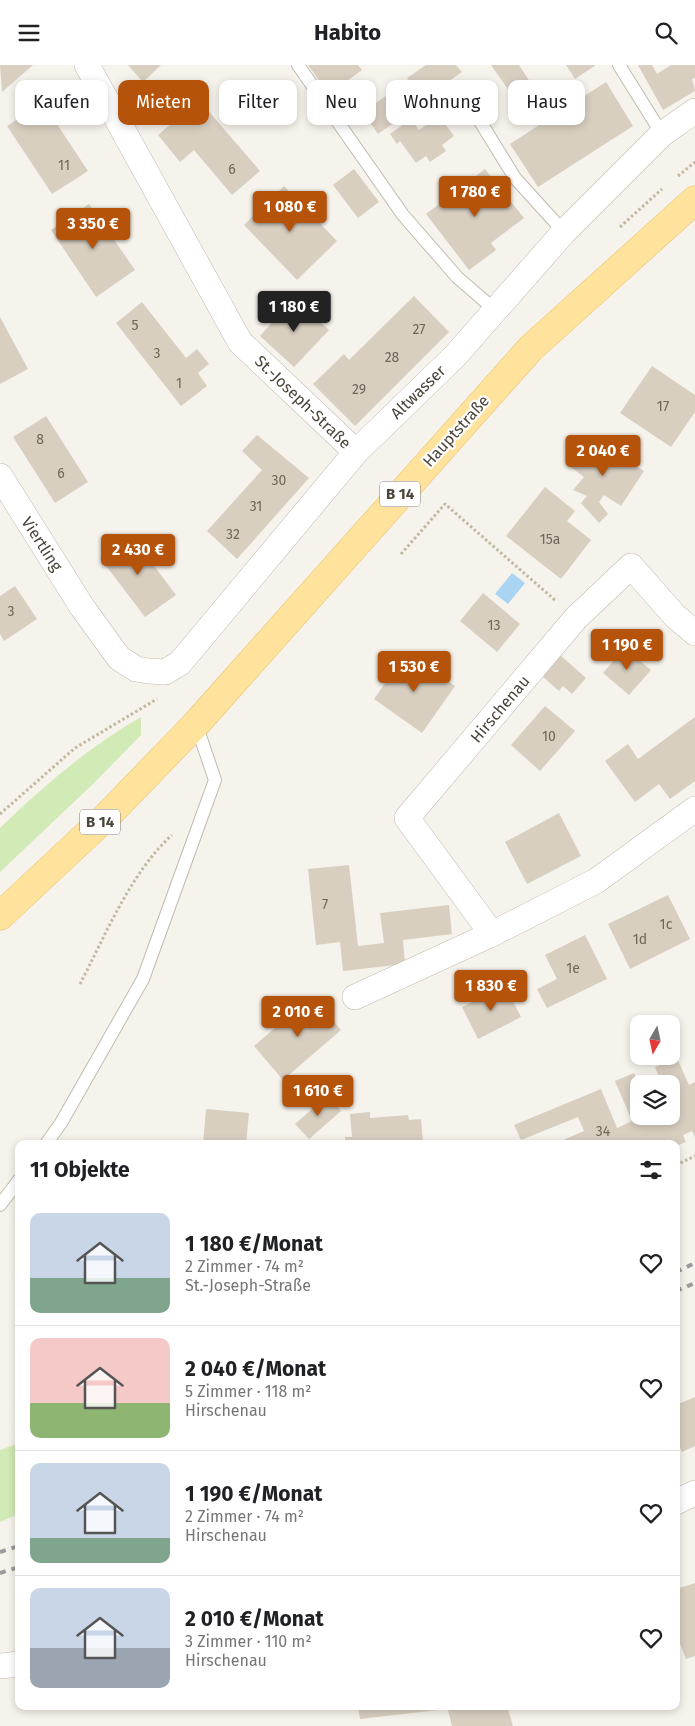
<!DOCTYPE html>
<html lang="de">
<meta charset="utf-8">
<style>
:root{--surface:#fff;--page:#f6f6f6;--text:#202124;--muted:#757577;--line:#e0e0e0;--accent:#b45309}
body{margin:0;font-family:"Fira Sans",sans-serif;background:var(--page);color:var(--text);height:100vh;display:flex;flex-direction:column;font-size:19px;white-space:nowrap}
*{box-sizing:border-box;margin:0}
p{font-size:16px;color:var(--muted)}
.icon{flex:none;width:28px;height:28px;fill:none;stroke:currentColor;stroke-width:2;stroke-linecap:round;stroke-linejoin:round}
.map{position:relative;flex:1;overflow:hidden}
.side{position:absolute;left:15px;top:1075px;width:665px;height:570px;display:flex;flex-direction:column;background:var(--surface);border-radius:10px;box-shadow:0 2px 8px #0003}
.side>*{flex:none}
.banner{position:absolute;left:15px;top:15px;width:665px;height:45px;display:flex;gap:10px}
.needle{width:32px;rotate:189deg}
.controls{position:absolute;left:630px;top:950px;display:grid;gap:10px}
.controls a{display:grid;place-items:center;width:50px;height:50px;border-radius:10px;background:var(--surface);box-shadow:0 2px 8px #0003;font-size:25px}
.price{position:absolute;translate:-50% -42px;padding:0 11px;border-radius:5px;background:var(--accent);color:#fff;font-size:16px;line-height:32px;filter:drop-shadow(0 1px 2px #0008)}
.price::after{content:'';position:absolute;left:50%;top:30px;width:15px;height:11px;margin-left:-8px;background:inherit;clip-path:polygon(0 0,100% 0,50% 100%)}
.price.active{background:#222;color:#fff}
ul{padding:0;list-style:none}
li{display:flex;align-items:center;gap:15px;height:125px;padding:0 15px}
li+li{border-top:1px solid var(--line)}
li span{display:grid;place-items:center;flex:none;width:140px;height:100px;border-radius:10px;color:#555}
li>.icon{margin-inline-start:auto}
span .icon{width:60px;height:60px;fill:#fffc;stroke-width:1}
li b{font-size:21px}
h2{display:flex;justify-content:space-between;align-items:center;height:60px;padding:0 15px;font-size:21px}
.pill{padding:0 18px;border-radius:10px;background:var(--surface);box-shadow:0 2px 8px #0003;font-size:18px;line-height:45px}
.pill.active{background:var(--accent);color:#fff}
header{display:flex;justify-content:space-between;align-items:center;height:65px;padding:0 15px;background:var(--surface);font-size:22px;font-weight:700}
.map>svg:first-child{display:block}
</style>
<header><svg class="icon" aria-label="menu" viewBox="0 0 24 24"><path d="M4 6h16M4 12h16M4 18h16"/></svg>Habito<svg class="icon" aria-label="search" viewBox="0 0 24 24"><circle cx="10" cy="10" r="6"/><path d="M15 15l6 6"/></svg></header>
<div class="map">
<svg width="695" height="1661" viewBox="0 0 695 1661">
<rect width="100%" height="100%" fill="#f6f3ec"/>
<!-- green -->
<g fill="#d2eab5">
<path d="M 141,652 L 141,670 L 94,718 L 0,807 L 0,763 C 43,721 89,682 141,652 Z"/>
<polygon points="19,1378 19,1449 0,1457 0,1385"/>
</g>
<!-- water -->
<polygon fill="#a9d4f2" points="512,508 525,518 508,539 495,529"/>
<!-- building -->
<g fill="#d8cfc1">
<polygon points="0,0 33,0 2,27"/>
<polygon points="128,0 161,0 143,17"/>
<polygon points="308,0 358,0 362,5 329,29"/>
<polygon points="426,0 456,0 462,7 422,35 407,13"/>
<polygon points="491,0 519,0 532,20 514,33"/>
<polygon points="566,0 596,0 575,14"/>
<polygon points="638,0 652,0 657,9 671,0 695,0 695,13 692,14 695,26 663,45"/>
<polygon points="606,17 633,61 538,122 510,79"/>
<polygon points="390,28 405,50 378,69 363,47"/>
<polygon points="199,35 260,106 232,130 194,85 180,97 158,70"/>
<polygon points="43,38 88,106 52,129 7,61"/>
<polygon points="439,51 454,71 442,80 446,86 430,97 426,91 416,98 400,76 397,79 390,69 411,54 419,65"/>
<polygon points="354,104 379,137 358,153 333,120"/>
<polygon points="485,104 524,153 491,178 496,185 469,205 426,149"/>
<polygon points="284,121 337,176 297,215 244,160"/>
<polygon points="89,139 135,205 96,232 51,165"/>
<polygon points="414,231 449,267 355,361 313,319 344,289 349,295"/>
<polygon points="294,233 329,265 294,302 260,271"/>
<polygon points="142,237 186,293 197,284 209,299 198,308 207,321 181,341 116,258"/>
<polygon points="0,252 28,304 0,319"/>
<polygon points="652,301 695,330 695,347 671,382 620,348"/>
<polygon points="46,351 88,417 55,438 13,372"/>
<polygon points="257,370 309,413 237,494 207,466 262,405 242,386"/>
<polygon points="588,372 644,406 621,441 604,430 599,437 608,449 599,458 581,438 587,431 573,425 584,412 568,400"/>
<polygon points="545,422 575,446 567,456 591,475 561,514 506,471"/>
<polygon points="131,470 176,530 145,552 100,493"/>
<polygon points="15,521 37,554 4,576 0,569 0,531"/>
<polygon points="483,528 520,559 497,587 460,556"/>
<polygon points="625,583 651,605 629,630 603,608"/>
<polygon points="407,587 455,621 422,668 374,634"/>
<polygon points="560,590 586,613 572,629 563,621 559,626 541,610"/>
<polygon points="545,641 575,666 540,706 511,680"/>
<polygon points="695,652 695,716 670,734 659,719 635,737 605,696 628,679 638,694"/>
<polygon points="559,748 581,791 527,819 505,777"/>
<polygon points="349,800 358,881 384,878 380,848 449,840 452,869 403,875 405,899 343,906 340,877 316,880 308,804"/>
<polygon points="668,830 690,874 630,904 608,859"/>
<polygon points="585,870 607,914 547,943 537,924 557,914 545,890"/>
<polygon points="505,921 521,952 478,974 462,942"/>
<polygon points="312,931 341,965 283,1015 254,981"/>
<polygon points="677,993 689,1020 695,1017 695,1072 692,1066 683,1070 686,1077 676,1081 669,1076 662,1079 650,1079 649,1076 642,1079 554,1079 584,1066 578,1052 521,1075 514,1060 601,1024 617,1063 632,1056 615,1016 634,1008 639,1019 639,1051 671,1051 671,1019 662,1019 655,1002"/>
<polygon points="328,1030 341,1046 309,1074 295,1059"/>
<polygon points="206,1044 249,1048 246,1079 203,1079"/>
<polygon points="370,1047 370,1053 408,1050 409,1055 421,1054 423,1077 345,1079 345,1072 352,1072 350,1049"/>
<polygon points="695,1332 695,1381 682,1387 676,1374 676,1340"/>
<polygon points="695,1518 695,1591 686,1594 680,1579 676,1580 676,1524"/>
<polygon points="358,1641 437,1641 438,1645 360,1654"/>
<polygon points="447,1641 507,1641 513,1661 452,1661"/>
</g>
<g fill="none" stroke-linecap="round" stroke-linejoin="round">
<defs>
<g id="lane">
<polyline points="298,0 403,150 457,212 495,245"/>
<polyline points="619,0 662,69"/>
<polyline points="467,35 515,113 564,167"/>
<polyline points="46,1079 61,1058 143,914 206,740 215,715 196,659"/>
<polyline points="0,1140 19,1115"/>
</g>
<g id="street">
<polyline points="87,0 240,277 356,387"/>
<polyline points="0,411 82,542 119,593 136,604 148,606 165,607 180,598 356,387 455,291 564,167 662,69 695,46"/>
<polyline points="695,568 675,551 631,501 576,553 407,753 492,869 596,816 695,744"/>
<polyline points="355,932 492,869"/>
<polyline points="676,1437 695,1428"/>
<polyline points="0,1601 19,1599"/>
</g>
<polyline id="primary" points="0,851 108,750 196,659 531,283 695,135"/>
</defs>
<!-- lane casing -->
<use href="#lane" stroke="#c2bbae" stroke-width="14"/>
<!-- street casing -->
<use href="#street" stroke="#c2bbae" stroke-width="26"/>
<!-- primary casing -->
<use href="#primary" stroke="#e6c16a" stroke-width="29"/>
<!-- path -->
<g stroke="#c4b79f" stroke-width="3" stroke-dasharray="2.5 2.5" stroke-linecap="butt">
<polyline points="678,111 695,97"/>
<polyline points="620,162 662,124"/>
<polyline points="401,489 445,439 556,536"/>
<polyline points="0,749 75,683 157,634"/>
<path d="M 80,919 C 105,871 131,807 172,770"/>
<polyline points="676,1100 695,1091"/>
</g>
<!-- lane -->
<use href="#lane" stroke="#fff" stroke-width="12"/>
<!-- street -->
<use href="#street" stroke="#fff" stroke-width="25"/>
<!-- primary -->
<use href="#primary" stroke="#ffe39c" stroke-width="28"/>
<!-- rail -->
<g stroke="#9a9a9a" stroke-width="4" stroke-dasharray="6 6" stroke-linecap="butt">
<polyline points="676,1207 695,1198"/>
<polyline points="676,1226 695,1218"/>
<polyline points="0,1487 19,1481"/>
<polyline points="0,1508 19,1502"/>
</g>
</g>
<g text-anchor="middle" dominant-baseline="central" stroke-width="4.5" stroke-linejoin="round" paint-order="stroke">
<!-- number labels -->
<g font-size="14" fill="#6e675b">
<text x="64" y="100">11</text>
<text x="232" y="104">6</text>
<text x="135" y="260">5</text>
<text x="419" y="264">27</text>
<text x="157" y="288">3</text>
<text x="392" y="292">28</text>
<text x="179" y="318">1</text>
<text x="359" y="324">29</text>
<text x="663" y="341">17</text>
<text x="40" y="374">8</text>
<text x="61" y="408">6</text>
<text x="279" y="415">30</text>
<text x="256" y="441">31</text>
<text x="233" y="469">32</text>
<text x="550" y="474">15a</text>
<text x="11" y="546">3</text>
<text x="494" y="560">13</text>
<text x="549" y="671">10</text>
<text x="325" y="839">7</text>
<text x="666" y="859">1c</text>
<text x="640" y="874">1d</text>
<text x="573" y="903">1e</text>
<text x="603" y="1066">34</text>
</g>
<!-- shield labels -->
<g fill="#fff" stroke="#817c74" stroke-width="1">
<rect x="380" y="416.5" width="40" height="25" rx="4"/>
<rect x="80" y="744.5" width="40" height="25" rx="4"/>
</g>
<g font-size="15" font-weight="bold" fill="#4b4439">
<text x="400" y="429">B 14</text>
<text x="100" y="757">B 14</text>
</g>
<!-- street labels -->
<g font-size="16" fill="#4b4439" stroke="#fff">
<text transform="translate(418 327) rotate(-44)">Altwasser</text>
<text transform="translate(303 337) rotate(44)">St.-Joseph-Straße</text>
<text transform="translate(456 366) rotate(-48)">Hauptstraße</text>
<text transform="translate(42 479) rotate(57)">Viertling</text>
<text transform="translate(500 644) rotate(-50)">Hirschenau</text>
</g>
</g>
</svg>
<div class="controls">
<a><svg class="needle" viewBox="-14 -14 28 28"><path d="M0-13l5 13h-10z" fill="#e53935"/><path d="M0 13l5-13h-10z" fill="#757577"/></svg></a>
<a><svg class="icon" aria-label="layers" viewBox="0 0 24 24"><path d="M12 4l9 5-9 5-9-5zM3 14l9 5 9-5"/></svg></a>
</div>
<b class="price" style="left:475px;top:153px">1 780 €</b>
<b class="price" style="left:290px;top:168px">1 080 €</b>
<b class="price" style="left:93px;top:185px">3 350 €</b>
<b class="price active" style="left:294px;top:268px">1 180 €</b>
<b class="price" style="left:603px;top:412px">2 040 €</b>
<b class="price" style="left:138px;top:511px">2 430 €</b>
<b class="price" style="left:627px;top:606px">1 190 €</b>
<b class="price" style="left:414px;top:628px">1 530 €</b>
<b class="price" style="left:491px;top:947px">1 830 €</b>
<b class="price" style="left:298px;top:973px">2 010 €</b>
<b class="price" style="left:318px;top:1052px">1 610 €</b>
<div class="banner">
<a class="pill">Kaufen</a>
<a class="pill active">Mieten</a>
<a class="pill">Filter</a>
<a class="pill">Neu</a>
<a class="pill">Wohnung</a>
<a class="pill">Haus</a>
</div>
<section class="side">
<h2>11 Objekte<svg class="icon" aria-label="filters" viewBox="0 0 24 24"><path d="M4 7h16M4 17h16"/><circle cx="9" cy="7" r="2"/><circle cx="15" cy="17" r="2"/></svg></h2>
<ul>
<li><span style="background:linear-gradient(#c9d6e8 65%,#7fa58c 0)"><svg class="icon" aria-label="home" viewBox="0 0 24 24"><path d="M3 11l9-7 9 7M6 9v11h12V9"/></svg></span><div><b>1 180 €/Monat</b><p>2 Zimmer · 74 m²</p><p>St.-Joseph-Straße</p></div><svg class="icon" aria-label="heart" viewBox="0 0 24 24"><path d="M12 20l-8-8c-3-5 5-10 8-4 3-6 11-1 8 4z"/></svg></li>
<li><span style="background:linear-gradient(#f6c9c9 65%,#8fb573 0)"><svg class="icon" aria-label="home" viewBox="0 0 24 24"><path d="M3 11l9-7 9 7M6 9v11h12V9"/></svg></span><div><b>2 040 €/Monat</b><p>5 Zimmer · 118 m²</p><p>Hirschenau</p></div><svg class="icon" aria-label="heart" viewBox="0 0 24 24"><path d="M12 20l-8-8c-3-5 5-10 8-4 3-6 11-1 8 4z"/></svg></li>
<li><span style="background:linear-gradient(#c9d6e8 75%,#7fa58c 0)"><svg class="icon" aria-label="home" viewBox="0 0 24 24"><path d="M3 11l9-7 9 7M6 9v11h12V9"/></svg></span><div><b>1 190 €/Monat</b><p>2 Zimmer · 74 m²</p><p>Hirschenau</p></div><svg class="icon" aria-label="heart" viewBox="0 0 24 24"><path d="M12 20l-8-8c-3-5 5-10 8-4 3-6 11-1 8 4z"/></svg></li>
<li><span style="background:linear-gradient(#c9d6e8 60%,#9aa5b1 0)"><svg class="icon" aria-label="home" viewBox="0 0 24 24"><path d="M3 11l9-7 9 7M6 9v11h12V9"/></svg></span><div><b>2 010 €/Monat</b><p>3 Zimmer · 110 m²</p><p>Hirschenau</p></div><svg class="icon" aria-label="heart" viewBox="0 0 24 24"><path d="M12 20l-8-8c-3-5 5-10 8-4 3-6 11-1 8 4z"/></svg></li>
</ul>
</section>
</div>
